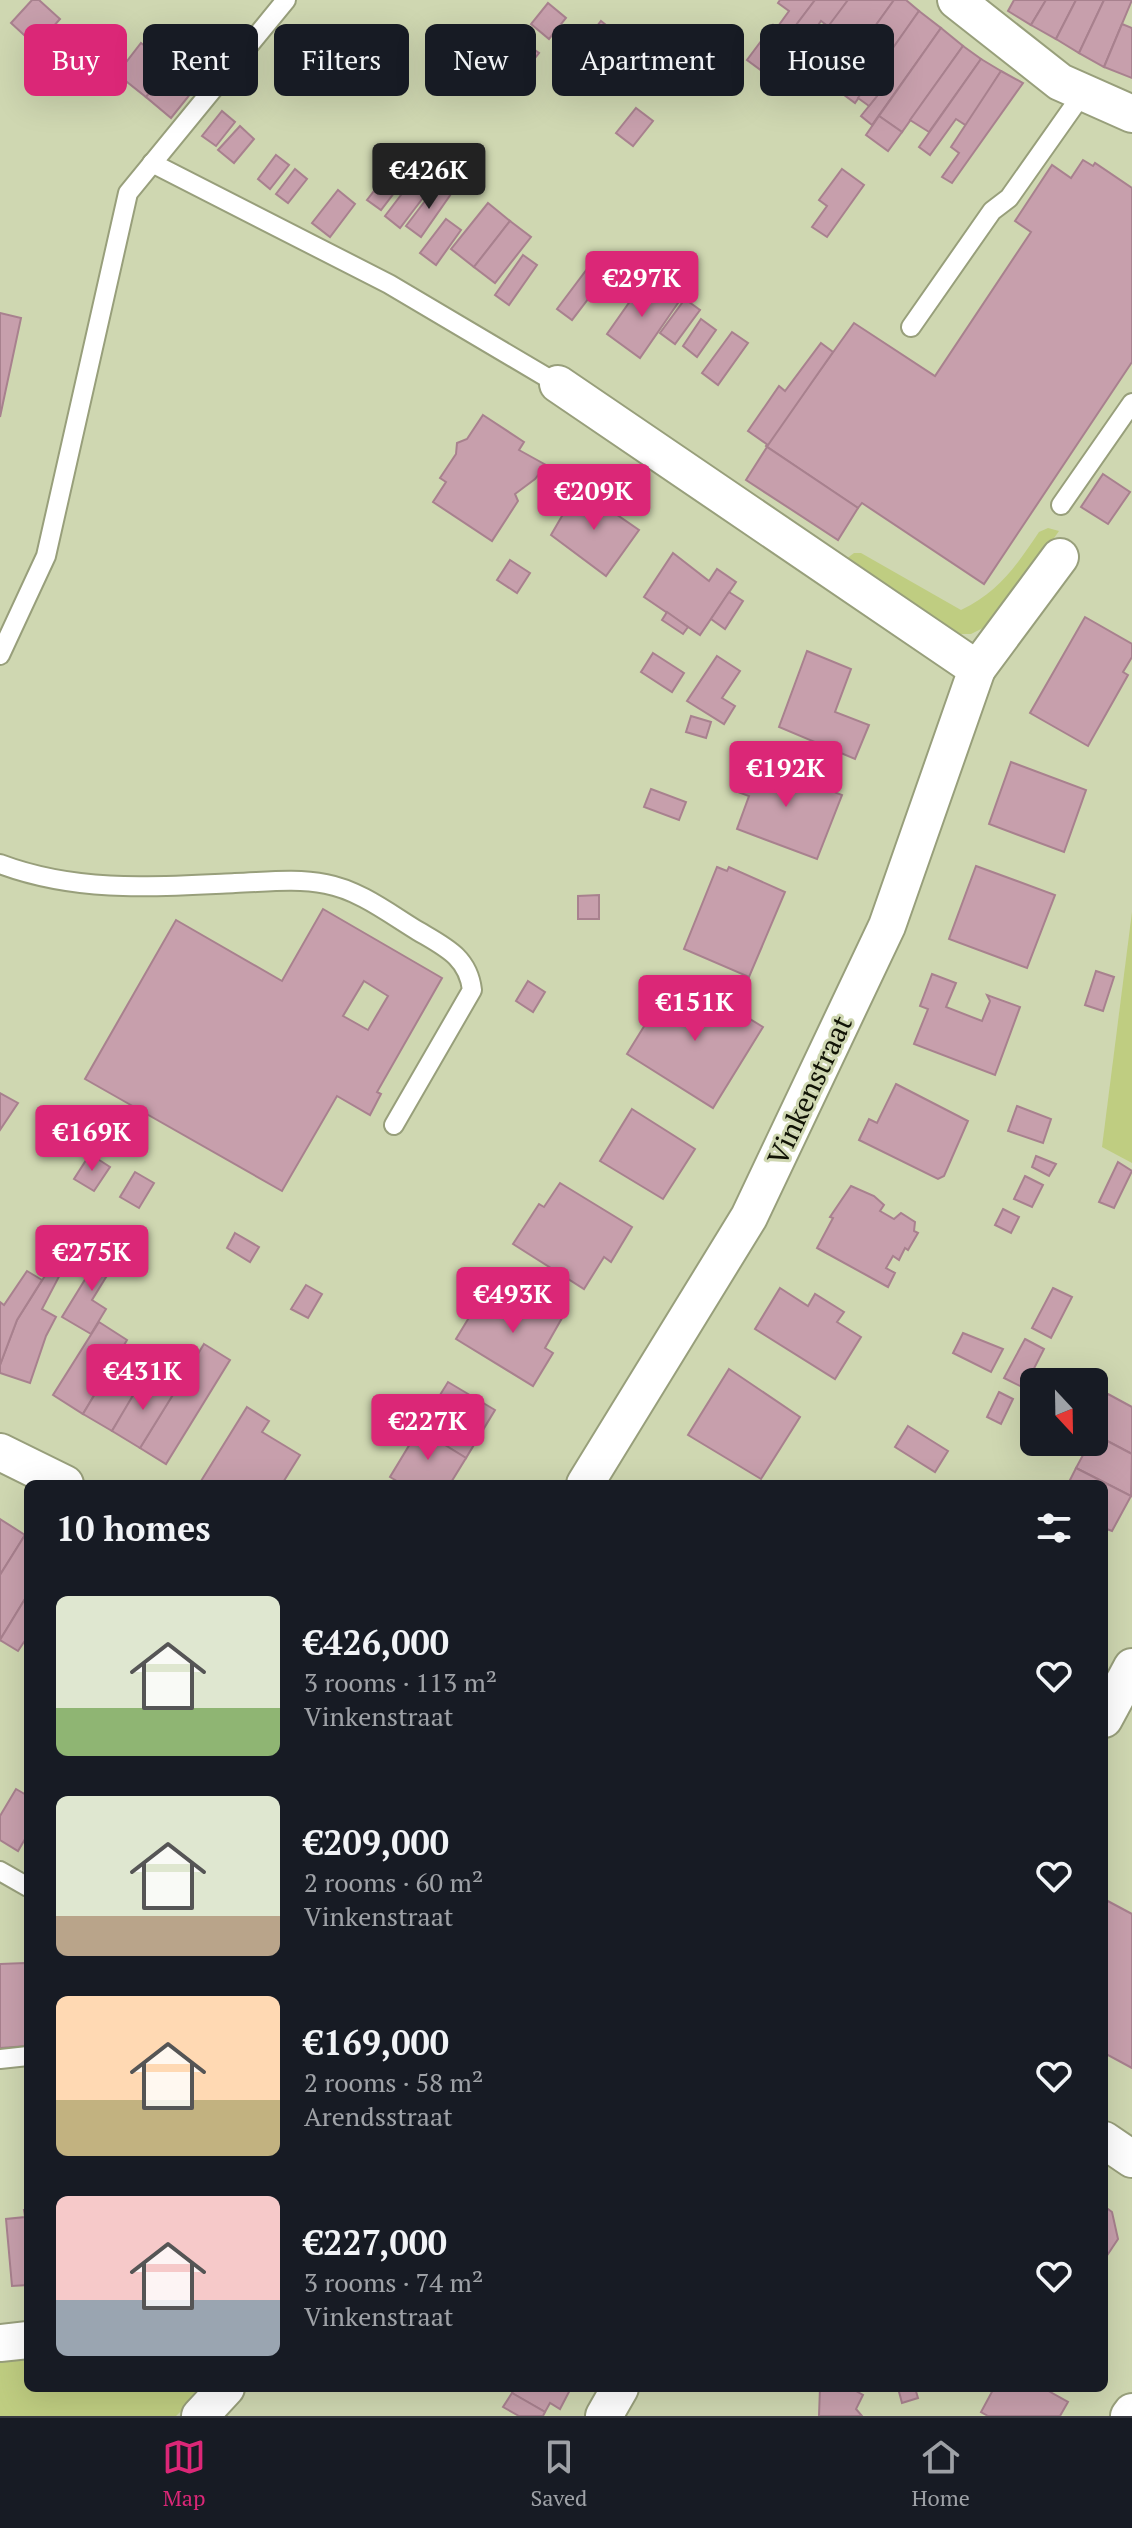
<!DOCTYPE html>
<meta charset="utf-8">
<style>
:root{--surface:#171b24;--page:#242831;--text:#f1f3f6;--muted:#9ea1a6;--line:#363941;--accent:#db2777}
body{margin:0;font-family:"PT Serif",serif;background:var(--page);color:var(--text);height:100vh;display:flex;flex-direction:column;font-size:30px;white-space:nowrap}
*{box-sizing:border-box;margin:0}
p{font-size:26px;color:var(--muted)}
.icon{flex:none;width:44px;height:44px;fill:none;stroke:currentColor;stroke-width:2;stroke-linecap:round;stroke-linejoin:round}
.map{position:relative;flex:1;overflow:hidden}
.details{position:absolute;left:24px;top:1480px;width:1084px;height:912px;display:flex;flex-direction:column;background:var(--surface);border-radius:12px;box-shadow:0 8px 32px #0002}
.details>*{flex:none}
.top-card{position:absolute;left:24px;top:24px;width:1084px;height:72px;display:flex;gap:16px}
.needle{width:52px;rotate:158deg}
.controls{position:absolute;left:1020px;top:1368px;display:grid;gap:16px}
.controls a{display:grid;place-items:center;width:88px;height:88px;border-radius:12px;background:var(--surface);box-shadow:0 8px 32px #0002;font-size:40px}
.price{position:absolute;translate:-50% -68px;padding:0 18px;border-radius:8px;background:var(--accent);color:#fff;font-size:26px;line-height:52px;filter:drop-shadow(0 2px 4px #0008)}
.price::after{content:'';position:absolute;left:50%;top:48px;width:24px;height:18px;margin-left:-12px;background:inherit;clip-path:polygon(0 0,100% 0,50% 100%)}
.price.active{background:#222;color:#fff}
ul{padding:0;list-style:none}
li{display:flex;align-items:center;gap:24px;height:200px;padding:0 32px}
li span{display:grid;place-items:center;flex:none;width:224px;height:160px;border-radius:12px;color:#555}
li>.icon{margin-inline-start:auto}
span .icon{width:96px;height:96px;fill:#fffc;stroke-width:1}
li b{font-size:34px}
h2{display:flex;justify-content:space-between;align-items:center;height:96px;padding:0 32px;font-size:34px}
.chip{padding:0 28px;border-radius:12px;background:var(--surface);box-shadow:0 8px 32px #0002;font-size:28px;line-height:72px}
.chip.active{background:var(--accent);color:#fff}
.tab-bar{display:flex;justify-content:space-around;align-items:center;height:112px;border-top:2px solid var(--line);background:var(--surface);font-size:22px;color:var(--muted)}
.tab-bar a{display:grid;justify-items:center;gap:4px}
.tab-bar .active{color:var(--accent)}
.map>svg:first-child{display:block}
</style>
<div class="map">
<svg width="1132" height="2416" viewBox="0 0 1132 2416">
<rect width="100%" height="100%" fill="#cfd7b1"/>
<!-- green -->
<g fill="#bfcd81">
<path d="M 1048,528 L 1059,531 L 1005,608 L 985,627 L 971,634 L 948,634 L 838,565 L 854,553 L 861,553 L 961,610 C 999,592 1016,566 1039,532 Z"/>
<polygon points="1132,912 1132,1163 1102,1147"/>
<polygon points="28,2350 28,2388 205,2388 176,2416 0,2416 0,2353"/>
</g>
<!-- building -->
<g fill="#c79fac" stroke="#a8818e" stroke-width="2" fill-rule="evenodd">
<polygon points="32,0 39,0 60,19 36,46 11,23"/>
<polygon points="780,0 815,0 762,71 747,60 773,25 776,29 789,11 778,3"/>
<polygon points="815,0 848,0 829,27 821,21 805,44 790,33"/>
<polygon points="848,0 894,0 858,50 827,28"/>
<polygon points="894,0 906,0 919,11 855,103 832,86"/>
<polygon points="1014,0 1046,0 1031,25 1008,11"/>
<polygon points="1046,0 1076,0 1056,39 1031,25"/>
<polygon points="1076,0 1104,0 1079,53 1056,39"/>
<polygon points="1104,0 1132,0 1104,67 1079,53"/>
<polygon points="548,3 566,18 549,39 531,24"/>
<polygon points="919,11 941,28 872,125 861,116 889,81 876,72"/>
<polygon points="601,21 616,33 608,43 593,31"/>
<polygon points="1122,24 1132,28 1132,78 1104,67"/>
<polygon points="941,28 963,46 902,132 879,116"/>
<polygon points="521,40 539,53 528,67 511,53"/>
<polygon points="141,43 172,67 146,97 117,74"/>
<polygon points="963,46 981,59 929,132 910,120"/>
<polygon points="179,57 204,77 171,118 146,97"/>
<polygon points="981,59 1001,71 967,126 956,119 930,155 919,147"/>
<polygon points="1001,71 1023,83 952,183 942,177 959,153 951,147"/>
<polygon points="876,72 889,81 869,106 858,98"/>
<polygon points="636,108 653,121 633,146 616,133"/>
<polygon points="222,111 235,122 216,146 202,136"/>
<polygon points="879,116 902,132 888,151 866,135"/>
<polygon points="240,126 254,139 234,163 218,150"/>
<polygon points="276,155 289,165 270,189 258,179"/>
<polygon points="401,156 414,167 381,210 367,200"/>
<polygon points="1083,160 1093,166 1095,163 1132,188 1132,362 984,584 862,503 858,508 766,446 854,323 935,376 1031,232 1015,221 1052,165 1071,178"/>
<polygon points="295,169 307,179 288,203 276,194"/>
<polygon points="842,169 864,185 827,237 812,227 827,206 819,200"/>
<polygon points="414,178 429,190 400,228 385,216"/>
<polygon points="438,184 451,194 421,237 406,226"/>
<polygon points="338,190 355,204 330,237 312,223"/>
<polygon points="488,203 510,221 474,267 451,249"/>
<polygon points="446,219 461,230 436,265 420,253"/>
<polygon points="510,221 531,237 495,283 474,267"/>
<polygon points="599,253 614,265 572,320 557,309"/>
<polygon points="523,255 537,265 509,305 495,295"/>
<polygon points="645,280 678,303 640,358 607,334"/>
<polygon points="685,299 700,310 675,344 660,333"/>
<polygon points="0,313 21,318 0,417"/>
<polygon points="701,319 716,330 697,357 683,346"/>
<polygon points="732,332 748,343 718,385 702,373"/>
<polygon points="821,343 833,352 768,445 748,431 779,386 785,391"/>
<polygon points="483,415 524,442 519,450 546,465 535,479 515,494 518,501 492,541 433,502 446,482 440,478 456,454 457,443 467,439"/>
<polygon points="767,447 858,508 838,540 746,480"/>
<polygon points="1103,474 1130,492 1108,524 1081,507"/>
<polygon points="581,491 617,511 616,514 639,530 606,576 551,535 573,497"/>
<polygon points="673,553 709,581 717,569 736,582 700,635 644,597"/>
<polygon points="510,560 530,573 517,593 497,580"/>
<polygon points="729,592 743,601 725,629 711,619"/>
<polygon points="667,612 688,627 683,634 662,620"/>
<polygon points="1085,617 1132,644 1132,657 1123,672 1128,675 1088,746 1030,713"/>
<polygon points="807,651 851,669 835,712 869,725 855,759 779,727"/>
<polygon points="653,653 684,673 672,692 641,672"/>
<polygon points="717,656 740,671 722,698 735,706 724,724 687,701"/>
<polygon points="691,716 711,722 706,738 686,732"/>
<polygon points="747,758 842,795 817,859 737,829 749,796 735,791"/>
<polygon points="1011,762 1086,790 1064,852 989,824"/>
<polygon points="651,789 686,802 679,820 644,807"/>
<polygon points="976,866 1055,895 1027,968 949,939"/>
<polygon points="717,867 727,871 729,867 785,892 749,977 684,949"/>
<polygon points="599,895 599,919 578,919 578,896"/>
<path d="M 323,909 L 442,978 L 377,1092 L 381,1094 L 370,1115 L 337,1096 L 282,1191 L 85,1079 L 176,920 L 282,981 ZM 364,981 L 388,996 L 368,1030 L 343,1016 Z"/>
<polygon points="1096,971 1114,977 1103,1011 1085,1005"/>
<polygon points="932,974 956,983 946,1007 982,1021 990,1001 987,995 1020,1007 995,1075 914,1044 928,1009 920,1006"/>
<polygon points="528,981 545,992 533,1012 516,1001"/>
<polygon points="672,981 705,1001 709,994 763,1027 713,1108 627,1054"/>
<polygon points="896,1084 968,1121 944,1176 938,1179 859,1140 869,1119 877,1123"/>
<polygon points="0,1093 18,1103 0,1130"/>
<polygon points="1017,1106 1051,1119 1043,1143 1008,1131"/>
<polygon points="632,1109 695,1149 663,1199 600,1161"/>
<polygon points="90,1154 110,1167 94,1191 74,1179"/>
<polygon points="1036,1156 1056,1164 1049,1176 1032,1167"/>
<polygon points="1118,1162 1132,1171 1114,1208 1099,1202"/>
<polygon points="135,1172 154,1183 139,1208 120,1197"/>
<polygon points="1025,1176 1043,1185 1032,1207 1014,1199"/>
<polygon points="560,1183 632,1227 611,1262 604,1257 584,1289 513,1244 539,1204 544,1207"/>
<polygon points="851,1186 874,1196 884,1205 880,1211 894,1219 901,1213 915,1222 914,1231 918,1233 908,1250 905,1248 899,1260 893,1256 886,1268 895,1273 888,1287 817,1248 833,1218 830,1217"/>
<polygon points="1003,1209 1019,1217 1011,1233 995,1225"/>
<polygon points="235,1233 259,1247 250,1262 227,1248"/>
<polygon points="122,1240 127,1243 92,1300 106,1309 91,1334 62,1317 100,1255 103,1257 108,1248 113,1252"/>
<polygon points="55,1260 65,1265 42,1309 56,1317 46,1336 30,1383 0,1373 0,1365 17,1320"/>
<polygon points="27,1271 42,1280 17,1320 0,1365 0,1302 4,1305"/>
<polygon points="306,1285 322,1294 308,1318 291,1309"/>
<polygon points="508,1286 562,1318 545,1348 553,1353 533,1386 456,1339 476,1306 491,1315"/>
<polygon points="780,1288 808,1306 815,1294 844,1312 837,1322 861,1337 835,1379 755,1329"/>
<polygon points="1053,1288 1072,1297 1051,1338 1032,1328"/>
<polygon points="99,1322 127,1340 83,1414 53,1395"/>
<polygon points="963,1333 1003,1349 991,1372 953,1353"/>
<polygon points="1025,1339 1044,1349 1024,1388 1004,1378"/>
<polygon points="204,1344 230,1360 166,1464 140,1448"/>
<polygon points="141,1355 154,1362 112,1431 83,1414 110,1369 126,1379"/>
<polygon points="729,1369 800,1417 761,1479 688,1435"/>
<polygon points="145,1375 174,1393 140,1448 112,1431"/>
<polygon points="448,1382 495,1410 466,1458 419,1429"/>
<polygon points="999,1392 1013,1399 1001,1424 987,1417"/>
<polygon points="1108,1394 1132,1407 1132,1454 1094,1434 1094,1421"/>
<polygon points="247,1407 269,1421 262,1432 300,1455 282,1484 207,1484 201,1481"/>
<polygon points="908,1426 948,1451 935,1472 895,1447"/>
<polygon points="419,1429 466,1458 450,1484 402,1484 390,1477"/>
<polygon points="1094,1434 1132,1454 1131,1496 1076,1468 1090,1442 1094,1442"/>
<polygon points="1076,1468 1131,1496 1112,1531 1104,1528 1104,1484 1068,1484"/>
<polygon points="0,1519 25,1535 0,1575"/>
<polygon points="25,1535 28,1537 28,1594 0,1640 0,1575"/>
<polygon points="28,1594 28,1636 18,1651 0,1640"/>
<polygon points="16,1789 28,1796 28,1834 18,1851 0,1840 0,1816"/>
<polygon points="1104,1899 1132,1914 1132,2068 1104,2053"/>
<polygon points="25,1963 28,2046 0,2048 0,1964"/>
<polygon points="1104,2206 1112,2212 1118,2239 1104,2260"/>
<polygon points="24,2210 28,2210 28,2285 12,2286 6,2219 25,2217"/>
<polygon points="515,2388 571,2388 560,2409 550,2403 545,2412 512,2393"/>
<polygon points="820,2388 858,2388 856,2391 863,2395 856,2409 862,2416 819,2416"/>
<polygon points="898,2388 915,2388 918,2398 902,2403"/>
<polygon points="994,2388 1043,2388 1068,2402 1060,2416 988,2416 981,2412"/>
<polygon points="512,2393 545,2412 543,2416 519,2416 503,2407"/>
</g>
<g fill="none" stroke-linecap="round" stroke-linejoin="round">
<defs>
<g id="service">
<polyline points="152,163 389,284 558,384"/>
<polyline points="911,327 992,211 1009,198 1083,93"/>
<polyline points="1061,505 1132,403"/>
<polyline points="0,655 46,556 128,193 286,0"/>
<path d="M 0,864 C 77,893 155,887 235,883 C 266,882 296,878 326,884 C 359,890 390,914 418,931 C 445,947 468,957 472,990 L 394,1125"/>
<polyline points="0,1871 28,1887"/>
<polyline points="0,2059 28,2056"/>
</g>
<g id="minor">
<polyline points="956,0 1060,82 1132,114"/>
<polyline points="558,384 977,669 887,926 749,1217 585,1484"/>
<polyline points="977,669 1060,557"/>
<polyline points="0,1452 65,1484"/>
<polyline points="1104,1719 1132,1667"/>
<polyline points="1104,2140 1132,2159"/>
<polyline points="0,2343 28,2340"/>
<polyline points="200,2416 226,2388"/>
<polyline points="604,2416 620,2388"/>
<polyline points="1129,2416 1132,2412"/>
</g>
</defs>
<!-- service casing -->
<use href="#service" stroke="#989f7b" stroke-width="22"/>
<!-- minor casing -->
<use href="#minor" stroke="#989f7b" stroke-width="40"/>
<!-- service -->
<use href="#service" stroke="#fff" stroke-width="18"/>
<!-- minor -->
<use href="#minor" stroke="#fff" stroke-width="36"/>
</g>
<g text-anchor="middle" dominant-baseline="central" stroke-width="6" stroke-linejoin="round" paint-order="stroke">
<!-- street labels -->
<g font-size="28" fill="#101205" stroke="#cfd7b1">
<text transform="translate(809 1090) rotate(-65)">Vinkenstraat</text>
</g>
</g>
</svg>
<div class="controls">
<a><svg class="needle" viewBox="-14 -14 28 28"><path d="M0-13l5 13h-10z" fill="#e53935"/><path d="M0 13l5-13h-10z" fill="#9ea1a6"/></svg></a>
</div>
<b class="price active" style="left:429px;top:211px">€426K</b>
<b class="price" style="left:642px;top:319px">€297K</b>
<b class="price" style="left:594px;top:532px">€209K</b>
<b class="price" style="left:786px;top:809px">€192K</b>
<b class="price" style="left:695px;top:1043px">€151K</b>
<b class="price" style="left:92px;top:1173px">€169K</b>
<b class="price" style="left:92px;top:1293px">€275K</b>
<b class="price" style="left:513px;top:1335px">€493K</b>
<b class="price" style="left:143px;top:1412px">€431K</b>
<b class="price" style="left:428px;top:1462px">€227K</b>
<div class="top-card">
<a class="chip active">Buy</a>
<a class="chip">Rent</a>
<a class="chip">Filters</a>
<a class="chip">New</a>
<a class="chip">Apartment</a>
<a class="chip">House</a>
</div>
<section class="details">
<h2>10 homes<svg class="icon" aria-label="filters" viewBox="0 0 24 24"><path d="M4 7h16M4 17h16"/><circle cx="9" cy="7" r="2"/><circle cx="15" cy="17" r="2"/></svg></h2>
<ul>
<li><span style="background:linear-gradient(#dfe7d0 70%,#8fb573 0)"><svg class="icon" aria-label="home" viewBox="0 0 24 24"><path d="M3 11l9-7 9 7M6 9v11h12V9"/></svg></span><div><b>€426,000</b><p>3 rooms · 113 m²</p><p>Vinkenstraat</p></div><svg class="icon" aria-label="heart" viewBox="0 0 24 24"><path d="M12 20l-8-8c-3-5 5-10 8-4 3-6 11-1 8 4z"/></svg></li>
<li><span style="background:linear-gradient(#dfe7d0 75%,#b9a48a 0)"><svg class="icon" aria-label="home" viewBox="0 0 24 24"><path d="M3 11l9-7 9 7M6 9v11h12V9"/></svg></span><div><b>€209,000</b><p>2 rooms · 60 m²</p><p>Vinkenstraat</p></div><svg class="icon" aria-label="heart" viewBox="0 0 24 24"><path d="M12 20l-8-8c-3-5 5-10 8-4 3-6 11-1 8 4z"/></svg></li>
<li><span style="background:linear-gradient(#ffd9b3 65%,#c2b280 0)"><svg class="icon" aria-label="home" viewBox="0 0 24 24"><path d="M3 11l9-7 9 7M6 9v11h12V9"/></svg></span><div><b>€169,000</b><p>2 rooms · 58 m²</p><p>Arendsstraat</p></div><svg class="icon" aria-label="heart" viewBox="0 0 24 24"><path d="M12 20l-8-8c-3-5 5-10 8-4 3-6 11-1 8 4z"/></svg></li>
<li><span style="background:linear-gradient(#f6c9c9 65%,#9aa5b1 0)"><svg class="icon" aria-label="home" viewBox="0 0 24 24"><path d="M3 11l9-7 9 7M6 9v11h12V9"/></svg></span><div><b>€227,000</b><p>3 rooms · 74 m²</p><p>Vinkenstraat</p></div><svg class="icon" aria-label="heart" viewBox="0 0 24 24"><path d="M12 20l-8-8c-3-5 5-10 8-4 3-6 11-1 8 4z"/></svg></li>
</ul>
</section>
</div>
<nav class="tab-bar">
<a class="active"><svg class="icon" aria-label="map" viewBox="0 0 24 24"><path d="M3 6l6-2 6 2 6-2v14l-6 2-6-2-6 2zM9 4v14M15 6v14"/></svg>Map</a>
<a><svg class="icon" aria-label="saved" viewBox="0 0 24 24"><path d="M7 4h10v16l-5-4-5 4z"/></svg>Saved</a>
<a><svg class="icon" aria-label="home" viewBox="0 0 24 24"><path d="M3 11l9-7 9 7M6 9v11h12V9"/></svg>Home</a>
</nav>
